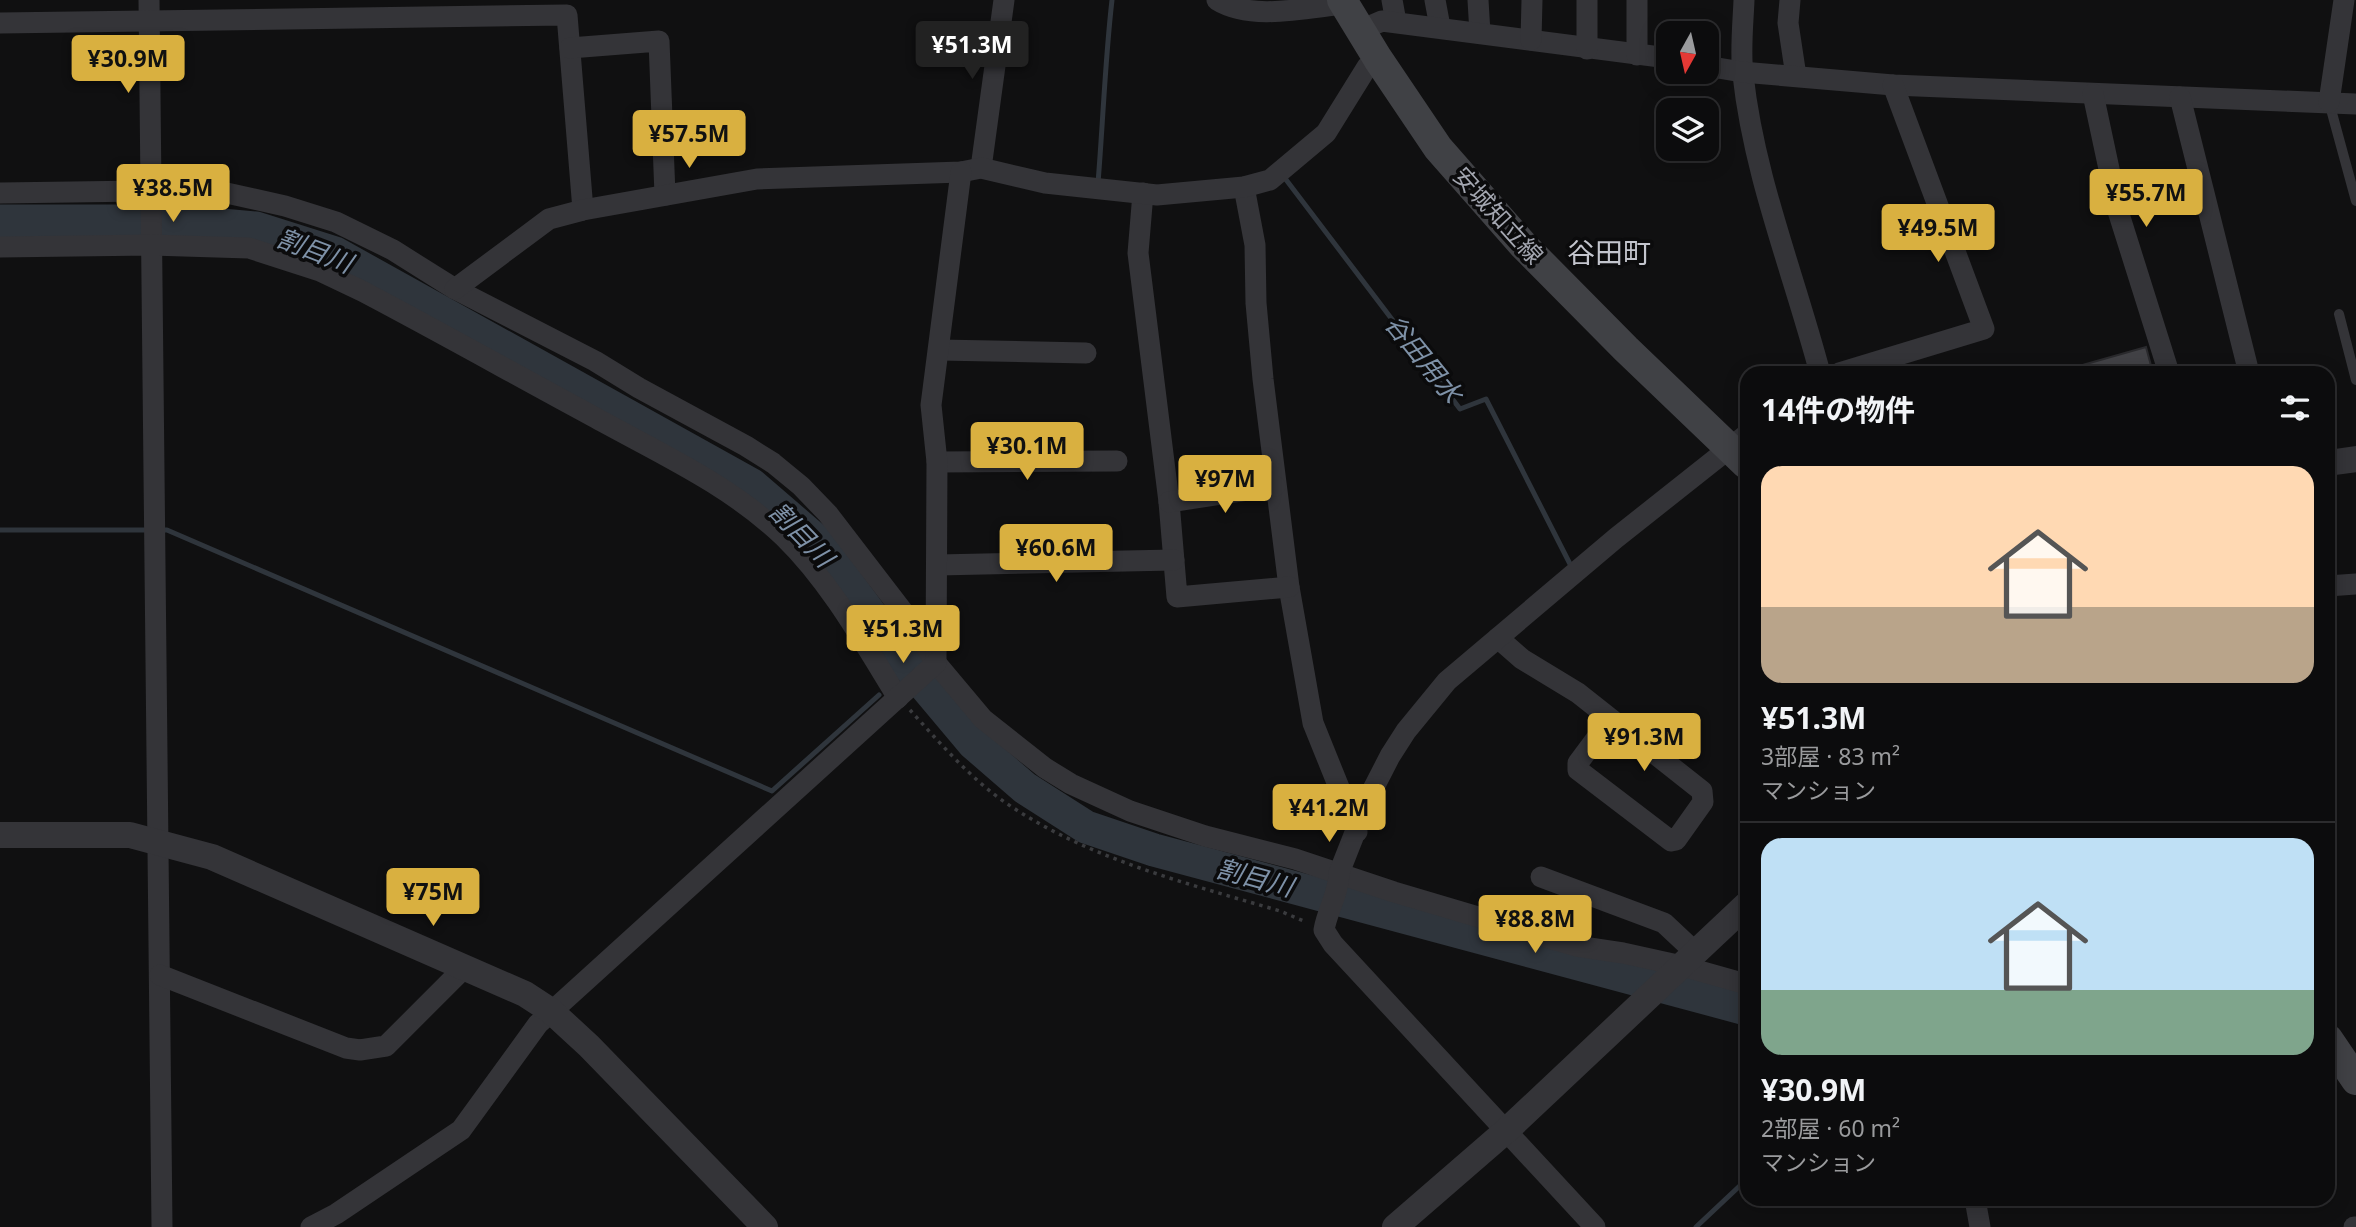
<!DOCTYPE html>
<html lang="ja">
<meta charset="utf-8">
<style>
:root{--surface:#0c0c0d;--page:#1a1a1b;--text:#f1f3f6;--muted:#9a9b9d;--line:#2c2c2e;--accent:#d9b040}
body{margin:0;font-family:"Noto Sans","Noto Sans JP",sans-serif;background:var(--page);color:var(--text);height:100vh;display:flex;flex-direction:column;font-size:26px;white-space:nowrap}
*{box-sizing:border-box;margin:0}
p{font-size:23px;color:var(--muted)}
.icon{flex:none;width:38px;height:38px;fill:none;stroke:currentColor;stroke-width:2;stroke-linecap:round;stroke-linejoin:round}
.map{position:relative;flex:1;overflow:hidden}
.drawer{position:absolute;left:1740px;top:366px;width:595px;height:840px;display:flex;flex-direction:column;background:var(--surface);border-radius:21px;box-shadow:0 4px 18px #0003,0 0 0 2px var(--line)}
.drawer>*{flex:none}
.needle{width:46px;rotate:188deg}
.buttons{position:absolute;left:1656px;top:21px;display:grid;gap:14px}
.buttons a{display:grid;place-items:center;width:63px;height:63px;border-radius:14px;background:var(--surface);box-shadow:0 4px 18px #0003,0 0 0 2px var(--line);font-size:35px}
.price{position:absolute;translate:-50% -60px;padding:0 16px;border-radius:7px;background:var(--accent);color:#111;font-size:23px;line-height:46px;filter:drop-shadow(0 2px 4px #0008)}
.price::after{content:'';position:absolute;left:50%;top:42px;width:21px;height:16px;margin-left:-10px;background:inherit;clip-path:polygon(0 0,100% 0,50% 100%)}
.price.on{background:#222;color:#fff}
ul{padding:0;list-style:none}
li{display:grid;align-content:center;gap:14px;height:371px;padding:0 21px}
li+li{border-top:2px solid var(--line)}
li span{display:grid;place-items:center;height:217px;border-radius:21px;color:#555}
li>.icon{margin-inline-start:auto}
span .icon{width:126px;height:126px;fill:#fffc;stroke-width:1}
li b{font-size:30px}
h2{display:flex;justify-content:space-between;align-items:center;height:84px;padding:0 21px;font-size:30px}
.map>svg:first-child{display:block}
</style>
<div class="map">
<svg width="2356" height="1227" viewBox="0 0 2356 1227">
<rect width="100%" height="100%" fill="#101011"/>
<g fill="none" stroke-linecap="round" stroke-linejoin="round">
<!-- stream -->
<g stroke="#2f353c" stroke-width="5">
<polyline points="1284,177 1460,409 1486,399 1570,564"/>
<path d="M 1100,183 L 1098,183 C 1103,122 1105,61 1112,0"/>
<polyline points="140,197 140,238"/>
<polyline points="0,530 151,530"/>
<polyline points="161,530 167,530 772,791 879,695"/>
<polyline points="904,673 910,668"/>
<polyline points="1696,1227 1746,1180"/>
</g>
<!-- river -->
<polyline stroke="#2f353c" stroke-width="33" points="0,221 178,221 256,228 335,253 752,485 817,541 910,668 973,743 1025,788 1086,827 1154,850 1746,1009"/>
</g>
<!-- building -->
<polygon fill="#424246" stroke="#2a2a2d" stroke-width="2" points="2146,347 2153,373 2073,373 2072,368"/>
<g fill="none" stroke-linecap="round" stroke-linejoin="round">
<!-- path -->
<path stroke="#3a3b3e" stroke-width="3.5" stroke-dasharray="3.5 5" stroke-linecap="butt" d="M 910,710 C 937,740 973,781 1006,803 C 1088,859 1186,883 1280,911 L 1306,922"/>
<!-- service -->
<g stroke="#343438" stroke-width="10">
<polyline points="2329,102 2356,201"/>
<polyline points="2339,314 2356,380"/>
</g>
<!-- minor -->
<g stroke="#343438" stroke-width="21">
<polyline points="149,0 162,1227"/>
<path d="M 1217,0 C 1251,21 1305,8 1344,4"/>
<polyline points="1392,0 1396,22"/>
<polyline points="1435,0 1440,27"/>
<polyline points="1478,0 1480,33"/>
<path d="M 1744,0 C 1743,25 1740,51 1743,75 C 1754,177 1794,274 1820,373"/>
<polyline points="1790,0 1788,23 1796,76"/>
<polyline points="0,23 567,15 583,210"/>
<polyline points="1361,30 1382,21 1668,58"/>
<polyline points="1531,40 1532,0"/>
<polyline points="570,48 659,41 665,195"/>
<polyline points="1587,49 1587,0"/>
<polyline points="1637,55 1637,0"/>
<polyline points="1706,66 1742,72 1893,85 2356,104"/>
<polyline points="2093,94 2118,211 2169,373"/>
<polyline points="2180,97 2249,373"/>
<polyline points="2329,102 2344,0"/>
<polyline points="981,168 1004,0"/>
<polyline points="1244,187 1255,245 1256,303 1263,379 1289,587 1313,723 1357,832"/>
<polyline points="0,193 213,190 285,206 336,222 393,250 455,289 595,361 639,388 746,446 773,463 801,486 828,514 907,617 936,663 983,719 1045,768 1071,784 1130,811 1205,836 1295,859 1394,892 1576,946 1623,953 1682,966 1746,984"/>
<polyline points="1143,193 1138,253 1169,502 1177,597 1289,587"/>
<path d="M 0,247 L 151,245 L 249,248 L 320,271 L 362,291 C 440,332 518,376 596,418 C 661,454 730,485 784,537 C 831,583 864,643 898,698"/>
<polyline points="455,289 549,219 583,210 757,179 961,172 981,168 1045,183 1157,195 1244,187 1270,180 1326,133 1367,67 1378,59"/>
<polyline points="939,350 1086,353"/>
<polyline points="1839,373 1984,329 1893,85"/>
<polyline points="937,462 1117,461"/>
<polyline points="1169,502 1275,486"/>
<polyline points="938,565 1174,560"/>
<polyline points="2328,586 2356,584"/>
<polyline points="1498,638 1522,659 1578,693 1702,791 1703,802 1676,840 1671,841 1578,770 1578,763 1610,720"/>
<polyline points="936,663 937,462 931,405 961,172"/>
<polyline points="1541,877 1664,923 1696,953"/>
<polyline points="160,975 346,1048 360,1050 386,1046 464,968"/>
<polyline points="1975,1199 1980,1227"/>
<polyline points="311,1227 336,1214 461,1130 538,1024 936,663"/>
<path d="M 1595,1227 L 1333,944 L 1324,930 C 1327,911 1339,893 1339,873 L 1369,797 L 1390,756 L 1406,731 L 1447,681 L 1616,538 L 1746,435"/>
<polyline points="2354,1227 2356,1227"/>
</g>
<!-- tertiary -->
<g stroke="#343438" stroke-width="26">
<polyline points="2328,463 2356,459"/>
<polyline points="0,835 130,835 212,857 525,994 551,1011 589,1046 765,1227"/>
<polyline points="1395,1227 1507,1130 1746,905"/>
</g>
<!-- secondary -->
<g stroke="#404145" stroke-width="30">
<polyline points="1342,0 1378,59 1438,148 1524,246 1626,349 1746,464"/>
<polyline points="2328,1039 2356,1080"/>
</g>
</g>
<g text-anchor="middle" dominant-baseline="central" stroke-width="7" stroke-linejoin="round" paint-order="stroke">
<!-- street labels -->
<g font-size="24" fill="#a3a6b0" stroke="#0b0b0c">
<text transform="translate(1499 215) rotate(48)">安城知立線</text>
</g>
<!-- water labels -->
<g font-size="26" font-style="italic" fill="#7e91a7" stroke="#0b0b0c">
<text transform="translate(315 250) rotate(21)">割目川</text>
<text transform="translate(1424 358) rotate(51)">谷田用水</text>
<text transform="translate(802 534) rotate(46)">割目川</text>
<text transform="translate(1255 877) rotate(15)">割目川</text>
</g>
<!-- quarter labels -->
<g font-size="28" fill="#c3c5cd" stroke="#0b0b0c">
<text x="1609" y="252">谷田町</text>
</g>
</g>
</svg>
<div class="buttons">
<a><svg class="needle" viewBox="-14 -14 28 28"><path d="M0-13l5 13h-10z" fill="#e53935"/><path d="M0 13l5-13h-10z" fill="#9a9b9d"/></svg></a>
<a><svg class="icon" aria-label="layers" viewBox="0 0 24 24"><path d="M12 4l9 5-9 5-9-5zM3 14l9 5 9-5"/></svg></a>
</div>
<b class="price on" style="left:972px;top:81px">¥51.3M</b>
<b class="price" style="left:128px;top:95px">¥30.9M</b>
<b class="price" style="left:689px;top:170px">¥57.5M</b>
<b class="price" style="left:173px;top:224px">¥38.5M</b>
<b class="price" style="left:2146px;top:229px">¥55.7M</b>
<b class="price" style="left:1938px;top:264px">¥49.5M</b>
<b class="price" style="left:1027px;top:482px">¥30.1M</b>
<b class="price" style="left:1225px;top:515px">¥97M</b>
<b class="price" style="left:1056px;top:584px">¥60.6M</b>
<b class="price" style="left:903px;top:665px">¥51.3M</b>
<b class="price" style="left:1644px;top:773px">¥91.3M</b>
<b class="price" style="left:1329px;top:844px">¥41.2M</b>
<b class="price" style="left:433px;top:928px">¥75M</b>
<b class="price" style="left:1535px;top:955px">¥88.8M</b>
<section class="drawer">
<h2>14件の物件<svg class="icon" aria-label="filters" viewBox="0 0 24 24"><path d="M4 7h16M4 17h16"/><circle cx="9" cy="7" r="2"/><circle cx="15" cy="17" r="2"/></svg></h2>
<ul>
<li><span style="background:linear-gradient(#ffd9b3 65%,#b9a48a 0)"><svg class="icon" aria-label="home" viewBox="0 0 24 24"><path d="M3 11l9-7 9 7M6 9v11h12V9"/></svg></span><div><b>¥51.3M</b><p>3部屋 · 83 m²</p><p>マンション</p></div></li>
<li><span style="background:linear-gradient(#bfe0f5 70%,#7fa58c 0)"><svg class="icon" aria-label="home" viewBox="0 0 24 24"><path d="M3 11l9-7 9 7M6 9v11h12V9"/></svg></span><div><b>¥30.9M</b><p>2部屋 · 60 m²</p><p>マンション</p></div></li>
</ul>
</section>
</div>
